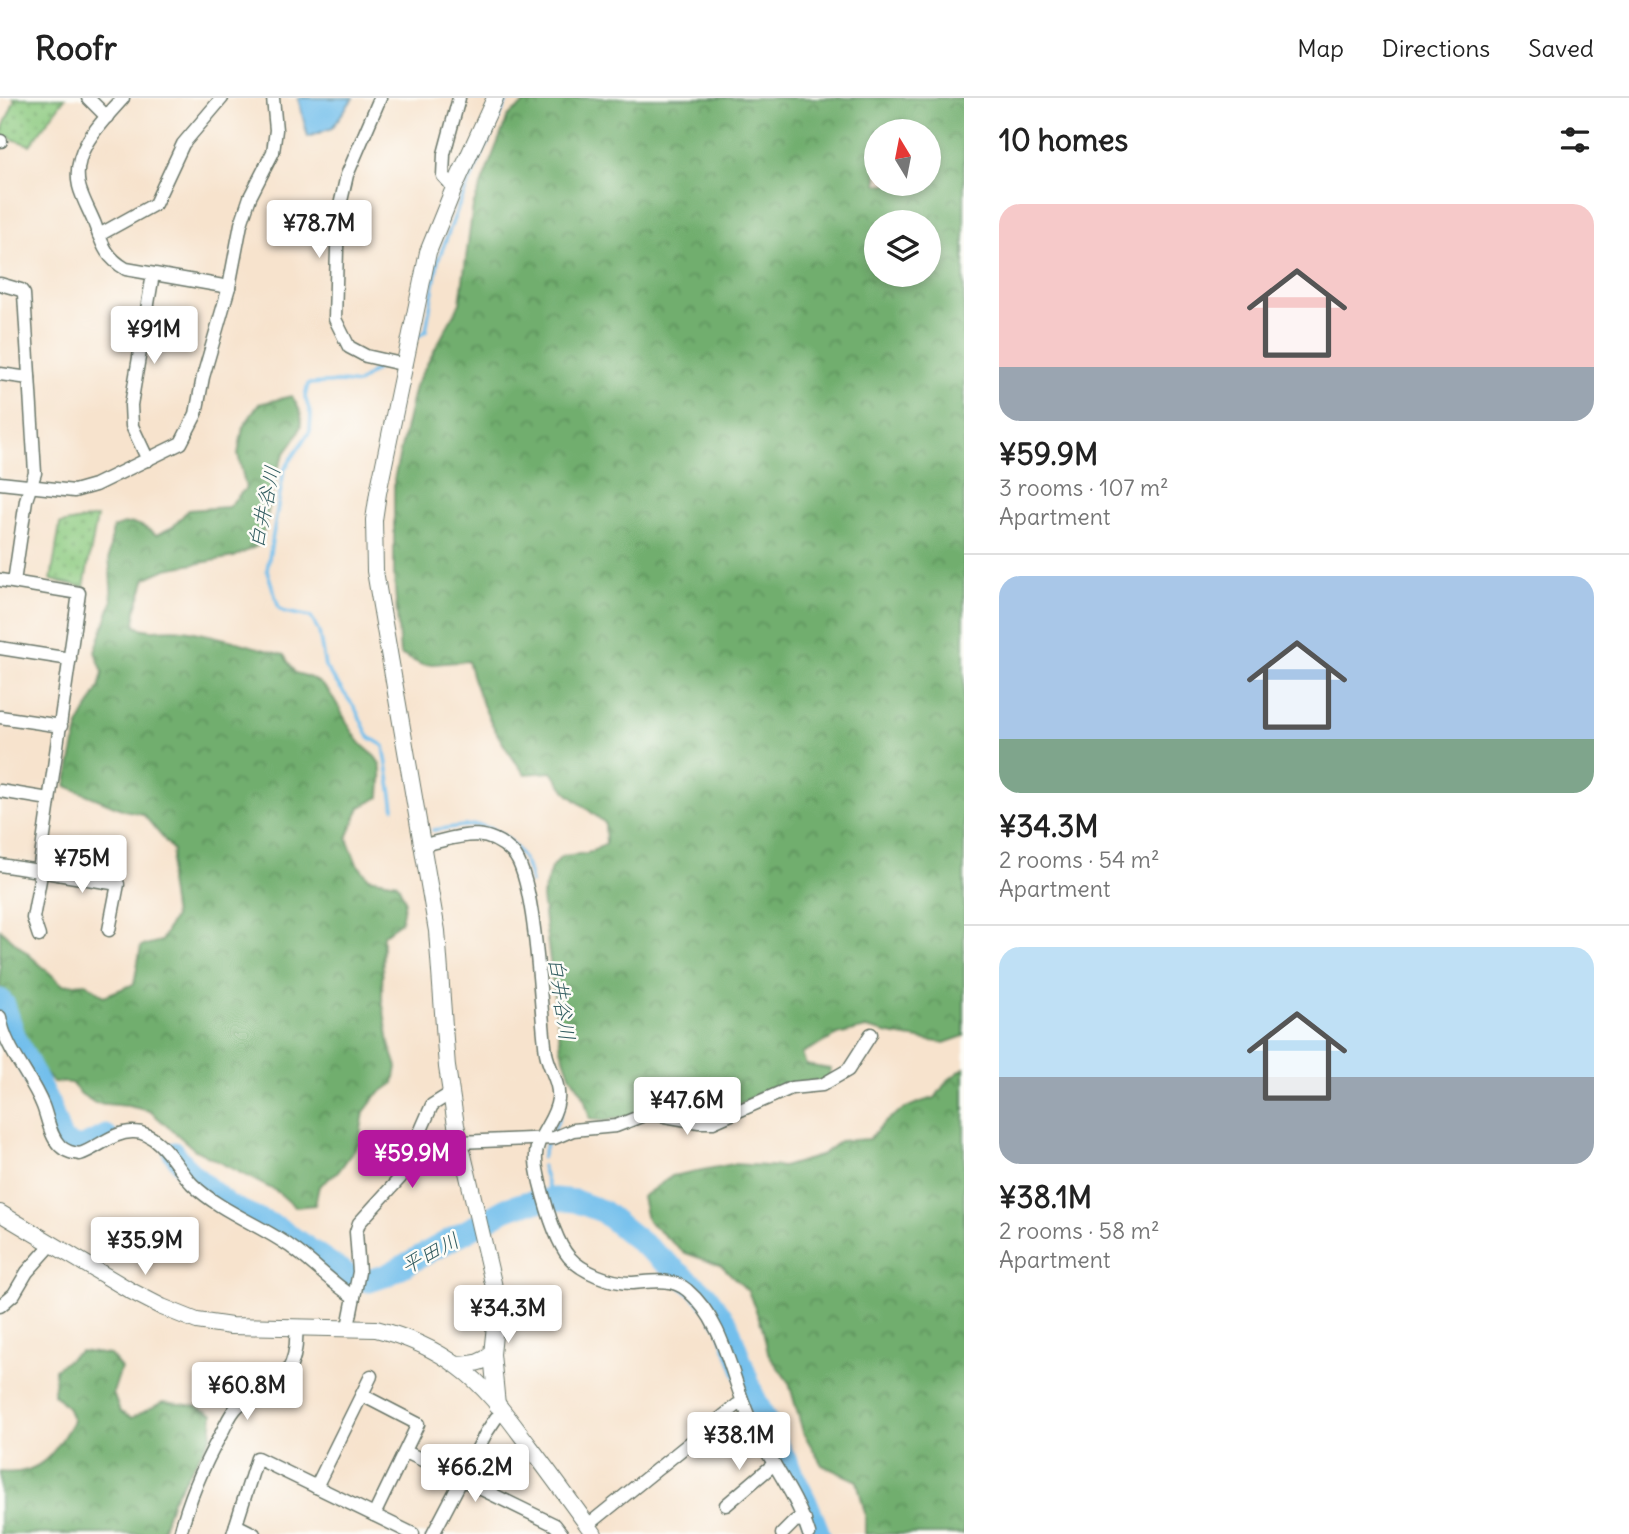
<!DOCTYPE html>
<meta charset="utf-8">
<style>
:root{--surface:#fff;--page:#f2f2f2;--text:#222;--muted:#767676;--line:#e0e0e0;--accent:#b5179e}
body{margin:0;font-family:Delius,"Klee One",sans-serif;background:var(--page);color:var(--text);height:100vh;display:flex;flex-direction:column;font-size:26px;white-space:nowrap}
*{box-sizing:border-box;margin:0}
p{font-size:23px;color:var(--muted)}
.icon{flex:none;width:38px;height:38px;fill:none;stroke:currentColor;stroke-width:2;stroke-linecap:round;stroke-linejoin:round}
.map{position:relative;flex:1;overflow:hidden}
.sheet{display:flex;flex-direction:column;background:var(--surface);width:665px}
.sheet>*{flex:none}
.needle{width:46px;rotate:350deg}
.fabs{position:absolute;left:864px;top:21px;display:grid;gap:14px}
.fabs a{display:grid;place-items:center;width:77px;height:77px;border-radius:50%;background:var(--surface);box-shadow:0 4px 10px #0003;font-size:35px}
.price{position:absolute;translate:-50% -60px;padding:0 16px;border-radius:7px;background:#fff;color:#222;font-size:23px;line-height:46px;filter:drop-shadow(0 2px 4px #0008)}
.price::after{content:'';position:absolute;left:50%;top:42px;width:21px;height:16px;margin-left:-10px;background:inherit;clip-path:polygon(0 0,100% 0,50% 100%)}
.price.active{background:var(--accent);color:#fff}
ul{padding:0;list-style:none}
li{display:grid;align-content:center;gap:14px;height:371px;padding:0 35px}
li+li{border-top:2px solid var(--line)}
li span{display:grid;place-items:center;height:217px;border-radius:21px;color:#555}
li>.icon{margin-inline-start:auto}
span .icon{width:126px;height:126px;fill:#fffc;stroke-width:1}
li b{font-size:30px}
h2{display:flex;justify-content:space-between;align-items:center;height:84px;padding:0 35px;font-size:30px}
header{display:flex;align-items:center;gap:42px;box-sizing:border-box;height:98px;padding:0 35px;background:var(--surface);border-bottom:2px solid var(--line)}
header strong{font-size:33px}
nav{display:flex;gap:38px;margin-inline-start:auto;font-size:24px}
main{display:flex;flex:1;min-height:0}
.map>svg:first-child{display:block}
</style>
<header>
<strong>Roofr</strong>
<nav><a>Map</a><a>Directions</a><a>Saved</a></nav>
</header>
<main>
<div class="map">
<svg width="964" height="1436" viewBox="0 0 964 1436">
<defs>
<pattern id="forest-crowns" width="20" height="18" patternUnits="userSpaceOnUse" patternTransform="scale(1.75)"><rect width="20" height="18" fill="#71ae6e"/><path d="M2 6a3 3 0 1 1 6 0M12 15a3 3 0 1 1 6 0" fill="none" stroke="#5c8f5b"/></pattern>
<pattern id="park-dots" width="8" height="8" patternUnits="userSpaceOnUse" patternTransform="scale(1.75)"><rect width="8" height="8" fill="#8cca80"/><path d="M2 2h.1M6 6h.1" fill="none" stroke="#72a56a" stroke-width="1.8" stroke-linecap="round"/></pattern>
</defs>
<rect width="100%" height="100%" fill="#fdfcf7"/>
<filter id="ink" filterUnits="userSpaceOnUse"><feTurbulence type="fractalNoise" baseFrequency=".0143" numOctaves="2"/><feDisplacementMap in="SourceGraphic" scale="14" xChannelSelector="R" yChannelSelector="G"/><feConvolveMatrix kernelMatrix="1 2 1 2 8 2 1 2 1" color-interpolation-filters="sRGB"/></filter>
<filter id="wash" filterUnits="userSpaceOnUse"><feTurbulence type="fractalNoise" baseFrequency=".00686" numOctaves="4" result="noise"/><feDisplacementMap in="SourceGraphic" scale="28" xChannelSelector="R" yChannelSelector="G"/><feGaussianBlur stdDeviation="1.57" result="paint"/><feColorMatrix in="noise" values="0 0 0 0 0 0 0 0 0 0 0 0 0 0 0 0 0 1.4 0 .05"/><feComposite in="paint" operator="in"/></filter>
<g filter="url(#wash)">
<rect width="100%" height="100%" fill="#f7e3cd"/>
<!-- forest -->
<g fill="url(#forest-crowns)" stroke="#487651" stroke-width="2" fill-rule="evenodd">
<path d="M 541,0 L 964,0 L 964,938 L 944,945 L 894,937 L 866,930 L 838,937 L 802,955 L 806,967 L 831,971 L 828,984 L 769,990 L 734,1009 L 703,1016 L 660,1012 L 604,1023 L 590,1021 L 583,996 L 570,977 L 561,951 L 542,799 L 551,770 L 562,758 L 588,755 L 606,746 L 605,725 L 568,696 L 552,674 L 525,676 C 497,642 479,605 468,563 L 422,567 L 400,556 L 394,477 L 394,381 L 415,288 L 460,205 L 473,108 L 508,18 L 530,1 ZM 877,33 L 929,33 L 929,86 L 877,86 ZM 877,124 L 929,124 L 929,177 L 877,177 Z"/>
<path d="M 292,298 C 295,304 301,312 301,318 C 303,335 292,344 284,357 C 269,385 271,418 259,447 L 234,459 L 166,471 L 146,480 L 136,511 L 135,528 C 151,536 166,529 183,532 C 218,537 250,548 284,557 L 295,575 C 337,583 336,614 359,643 C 366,653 375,654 380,667 C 383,676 380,689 380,699 L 360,709 L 347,740 L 357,766 L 369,780 L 397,785 L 405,802 L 401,824 L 383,837 L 382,901 L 389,945 L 397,969 L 394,985 L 377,997 L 364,1014 L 359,1045 L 338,1074 L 319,1088 L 315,1107 L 295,1109 L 278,1094 L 195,1052 L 150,1013 L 128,1008 L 95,1005 L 81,996 L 71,985 L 53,984 L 26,955 L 0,889 L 0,831 L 63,887 L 86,885 L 104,898 L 134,886 L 141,848 L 161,843 L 174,819 L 169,783 L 173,752 L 143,716 L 124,712 L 66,688 L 79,626 L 99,590 L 103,574 L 95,554 L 112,504 L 109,455 L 113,430 C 133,422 140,425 156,437 L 173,429 L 188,412 L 228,409 L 246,390 L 238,356 L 243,329 L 259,306 Z"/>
<path d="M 964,970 L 964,1436 L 865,1436 L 865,1415 L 857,1383 L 822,1367 L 803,1334 L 789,1285 L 768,1255 L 762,1228 L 748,1193 L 722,1168 L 683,1154 L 647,1122 L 642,1099 L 672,1078 L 733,1066 L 783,1069 L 820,1058 L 840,1043 L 869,1041 C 888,1018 905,1007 935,1000 L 947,983 Z"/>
<path d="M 80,1253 L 110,1257 L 121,1270 L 113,1295 L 120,1314 L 132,1320 L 163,1304 L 196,1308 L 213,1316 L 211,1339 L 172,1402 L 161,1436 L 0,1436 L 0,1374 C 41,1379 54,1355 73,1323 L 67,1309 L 54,1296 L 55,1271 Z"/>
</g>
<!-- park -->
<g fill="url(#park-dots)" stroke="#56845a" stroke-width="2">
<polygon points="13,0 65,0 30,47 0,37 15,2"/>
<polygon points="97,419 84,489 51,482 60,426"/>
</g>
<!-- water -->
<polygon fill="#73bfec" stroke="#497e90" stroke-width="2" points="298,0 353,0 332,30 308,39"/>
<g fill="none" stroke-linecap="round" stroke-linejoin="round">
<!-- stream -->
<g stroke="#73bfec" stroke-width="3.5">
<polyline points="416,240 426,233 438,163 459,107 508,0"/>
<polyline points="383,266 357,286 342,284 308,286 305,299 311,317 310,333 284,372 267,472 279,510 285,514 311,519 319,534 325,569 355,610 369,639 384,648 394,710"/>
<path d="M 433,732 C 446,731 472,725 483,728 C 509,736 528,759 531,785"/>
<polyline points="553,1035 564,1006 562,986"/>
<polyline points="542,1060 547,1044"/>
<polyline points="542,1068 550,1095 555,1101"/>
</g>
<!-- river -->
<g stroke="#73bfec" stroke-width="23">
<polyline points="0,902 4,907 15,940 49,1007 59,1036 64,1045 81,1050 106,1038"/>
<polyline points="174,1055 190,1075 229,1108 278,1130 338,1171 352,1179 369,1183 387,1177 506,1111 525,1105 555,1101 575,1103 602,1113 706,1197 727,1226 752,1295 808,1408 819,1436"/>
</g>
</g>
</g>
<g filter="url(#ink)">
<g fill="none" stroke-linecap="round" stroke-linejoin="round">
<defs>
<g id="minor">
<polyline points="88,0 107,19"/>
<path d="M 123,0 C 102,24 71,52 79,88 C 82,100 89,112 94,124 C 102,145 105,159 126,171 L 229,189"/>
<polyline points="380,0 347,77 338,116 335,221 349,249 366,258 406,267"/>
<polyline points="0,43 1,43"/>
<polyline points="454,90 443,78 444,56 459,0"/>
<polyline points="99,137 155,106 183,46 222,0"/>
<polyline points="0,186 21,192 24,196 35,375 26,402 14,484"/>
<polyline points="0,276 29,280"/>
<polyline points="148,362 132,328 131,307 153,176"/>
<polyline points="0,385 74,393 95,387 181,345 196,316 203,279 229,189 241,126 250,99 273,54 276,32 273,0"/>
<polyline points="0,482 79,495 39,773 0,767"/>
<polyline points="0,550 70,561"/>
<polyline points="0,619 61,628"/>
<polyline points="0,693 49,701"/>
<path d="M 423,747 C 457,740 483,726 512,754 C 537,778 540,915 546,955 C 549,971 560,985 558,1001 C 556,1018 545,1029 539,1044 C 533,1057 537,1072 540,1085 C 545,1105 556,1144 569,1159 C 582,1174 610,1185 631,1185 C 650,1184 671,1179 687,1192 C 727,1226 731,1284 753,1328 C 771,1365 797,1397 809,1436"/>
<polyline points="39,838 33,820 40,782 39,773 118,786 109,832"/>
<path d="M 0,919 C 5,952 31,977 43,1008 C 48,1021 50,1038 60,1048 C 66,1054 73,1055 80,1056 C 98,1050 114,1033 134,1034 C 160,1034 176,1069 192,1086 C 221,1114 259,1126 291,1149 C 313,1164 331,1185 354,1199"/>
<polyline points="459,1044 554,1040 573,1032 616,1028 644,1017 659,1017 699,1024 713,1024 791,990 822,987 848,972 871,936"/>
<polyline points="0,1208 14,1196 27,1174 52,1146"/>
<polyline points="348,1229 359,1174 356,1134 359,1125 400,1080 432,1007 451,995"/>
<polyline points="362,1297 418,1326 374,1417"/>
<polyline points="406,1354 555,1427 562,1436"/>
<polyline points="316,1389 371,1278"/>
<polyline points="726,1407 774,1366"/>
<polyline points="236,1427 254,1436"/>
<polyline points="588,1427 737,1307 743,1305"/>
<path d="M 180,1436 C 189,1400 203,1368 221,1336 C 226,1327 230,1315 238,1308 C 244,1302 254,1300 262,1296 C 291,1283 298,1257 296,1229"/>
<polyline points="233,1436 257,1360 413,1436"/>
<polyline points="433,1436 486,1335 496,1320 504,1314"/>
<polyline points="782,1436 795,1423 805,1422"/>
</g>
<g id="tertiary">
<path d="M 0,1115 L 131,1193 L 162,1209 L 197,1223 L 231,1228 L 376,1231 C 404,1238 435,1251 459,1269 C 488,1290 509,1321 530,1349 C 552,1378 573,1407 594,1436"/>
<polyline points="492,1256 496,1218 494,1189 456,1027 447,969 437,833 375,473 374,422 378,395 428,154 454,90 495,0"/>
<path d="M 457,1267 C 472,1266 481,1266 492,1256 L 497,1307"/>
</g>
</defs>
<!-- minor casing -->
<use href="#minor" stroke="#6b776a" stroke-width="15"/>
<!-- tertiary casing -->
<use href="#tertiary" stroke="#6b776a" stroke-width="18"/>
<!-- minor -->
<use href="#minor" stroke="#fff" stroke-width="12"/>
<!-- tertiary -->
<use href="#tertiary" stroke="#fff" stroke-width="16"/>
</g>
</g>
<g text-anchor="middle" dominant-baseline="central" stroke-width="5" stroke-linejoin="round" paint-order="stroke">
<!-- water labels -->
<g font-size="21" font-style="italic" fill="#345e62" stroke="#fdfcf7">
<text transform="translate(264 409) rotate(-78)">白井谷川</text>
<text transform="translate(562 901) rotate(82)">白井谷川</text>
<text transform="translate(430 1155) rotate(-28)">平田川</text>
</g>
</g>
</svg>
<div class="fabs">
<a><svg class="needle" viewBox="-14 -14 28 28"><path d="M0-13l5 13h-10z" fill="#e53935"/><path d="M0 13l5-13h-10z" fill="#767676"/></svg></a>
<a><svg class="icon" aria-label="layers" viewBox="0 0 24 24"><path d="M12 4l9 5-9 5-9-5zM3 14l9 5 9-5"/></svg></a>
</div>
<b class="price" style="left:319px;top:162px">¥78.7M</b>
<b class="price" style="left:154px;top:268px">¥91M</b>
<b class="price" style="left:82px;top:797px">¥75M</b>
<b class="price" style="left:687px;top:1039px">¥47.6M</b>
<b class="price active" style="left:412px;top:1092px">¥59.9M</b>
<b class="price" style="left:145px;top:1179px">¥35.9M</b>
<b class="price" style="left:508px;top:1247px">¥34.3M</b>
<b class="price" style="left:247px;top:1324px">¥60.8M</b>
<b class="price" style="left:739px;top:1374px">¥38.1M</b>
<b class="price" style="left:475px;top:1406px">¥66.2M</b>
</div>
<section class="sheet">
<h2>10 homes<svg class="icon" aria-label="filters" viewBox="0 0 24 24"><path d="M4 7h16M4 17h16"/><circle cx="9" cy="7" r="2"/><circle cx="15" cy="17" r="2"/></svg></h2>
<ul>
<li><span style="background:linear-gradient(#f6c9c9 75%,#9aa5b1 0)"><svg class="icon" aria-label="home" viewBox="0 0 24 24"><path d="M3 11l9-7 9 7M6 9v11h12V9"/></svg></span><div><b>¥59.9M</b><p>3 rooms · 107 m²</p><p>Apartment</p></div></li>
<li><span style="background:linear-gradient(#a9c7e8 75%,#7fa58c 0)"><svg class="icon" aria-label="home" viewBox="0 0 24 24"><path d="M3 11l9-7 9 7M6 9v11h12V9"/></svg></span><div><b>¥34.3M</b><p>2 rooms · 54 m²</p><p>Apartment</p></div></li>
<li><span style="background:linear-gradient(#bfe0f5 60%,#9aa5b1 0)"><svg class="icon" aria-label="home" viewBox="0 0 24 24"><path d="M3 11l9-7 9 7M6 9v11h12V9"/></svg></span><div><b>¥38.1M</b><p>2 rooms · 58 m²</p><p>Apartment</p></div></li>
</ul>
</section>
</main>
